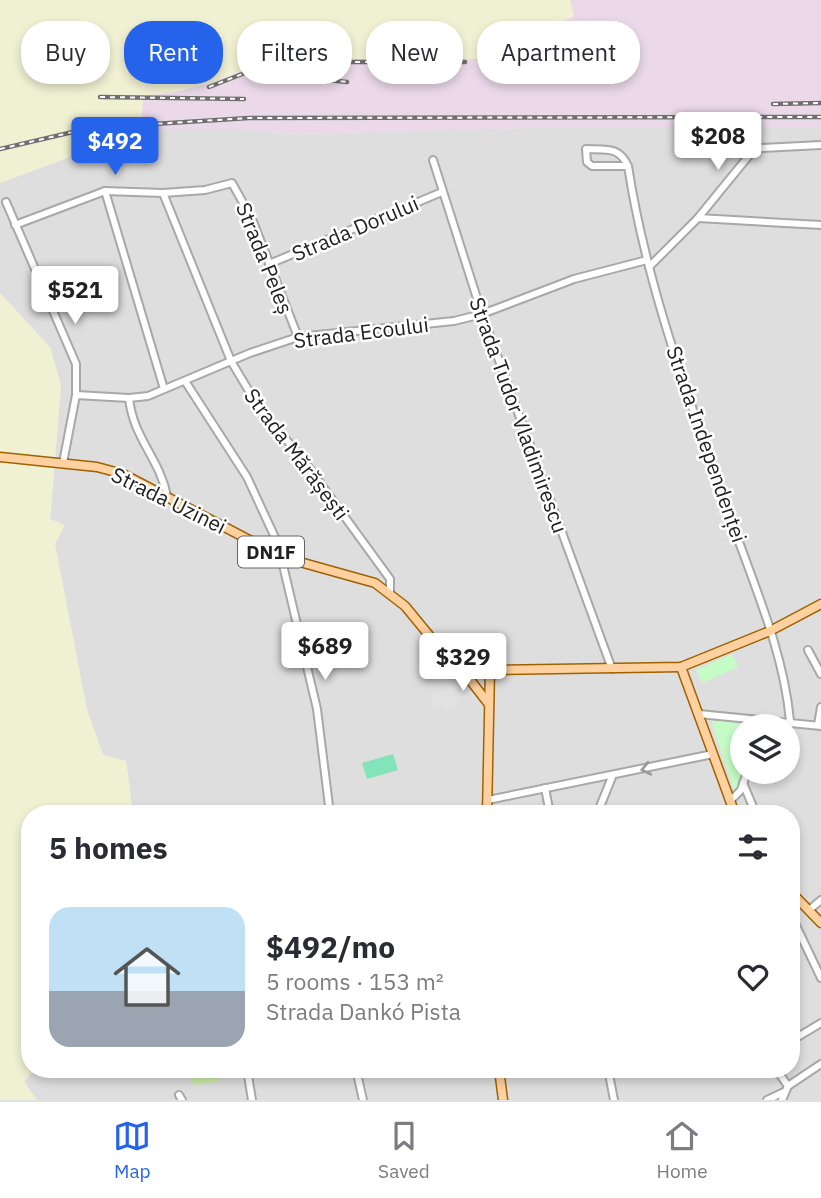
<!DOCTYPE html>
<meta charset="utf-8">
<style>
:root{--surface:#fff;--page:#f7f7f7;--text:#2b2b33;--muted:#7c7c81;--line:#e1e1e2;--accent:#2563eb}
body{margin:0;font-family:"IBM Plex Sans",sans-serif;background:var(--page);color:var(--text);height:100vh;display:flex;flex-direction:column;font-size:26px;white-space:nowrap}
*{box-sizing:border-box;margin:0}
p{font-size:23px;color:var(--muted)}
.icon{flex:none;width:38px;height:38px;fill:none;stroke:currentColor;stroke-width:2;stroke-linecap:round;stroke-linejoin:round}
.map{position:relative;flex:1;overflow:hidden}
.drawer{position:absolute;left:21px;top:805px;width:779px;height:273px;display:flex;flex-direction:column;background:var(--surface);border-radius:28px;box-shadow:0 4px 10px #0003}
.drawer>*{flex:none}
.guide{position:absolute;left:21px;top:21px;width:780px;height:63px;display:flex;gap:14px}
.tools{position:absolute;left:730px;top:714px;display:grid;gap:14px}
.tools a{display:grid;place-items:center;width:70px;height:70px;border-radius:50%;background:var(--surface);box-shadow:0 4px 10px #0003;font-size:35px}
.price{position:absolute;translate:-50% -60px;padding:0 16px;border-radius:7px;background:#fff;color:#222;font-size:23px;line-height:46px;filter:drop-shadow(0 2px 4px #0008)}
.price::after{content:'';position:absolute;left:50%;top:42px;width:21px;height:16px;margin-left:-10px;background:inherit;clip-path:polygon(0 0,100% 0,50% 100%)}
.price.current{background:var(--accent);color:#fff}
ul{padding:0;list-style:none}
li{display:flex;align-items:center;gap:21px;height:175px;padding:0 28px}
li+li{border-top:2px solid var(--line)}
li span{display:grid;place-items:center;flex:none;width:196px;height:140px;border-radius:21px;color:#555}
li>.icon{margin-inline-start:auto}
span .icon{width:84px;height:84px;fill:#fffc;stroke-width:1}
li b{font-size:30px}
h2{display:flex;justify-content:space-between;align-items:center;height:84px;padding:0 28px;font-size:30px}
.chip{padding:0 24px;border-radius:28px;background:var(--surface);box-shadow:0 4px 10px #0003;font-size:24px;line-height:63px}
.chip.current{background:var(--accent);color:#fff}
.tab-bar{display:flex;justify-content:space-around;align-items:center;height:98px;border-top:2px solid var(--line);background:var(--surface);font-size:19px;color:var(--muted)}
.tab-bar a{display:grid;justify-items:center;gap:4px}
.tab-bar .current{color:var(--accent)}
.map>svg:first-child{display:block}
</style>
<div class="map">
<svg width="821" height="1100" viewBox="0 0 821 1100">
<rect width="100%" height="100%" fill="#f2eee8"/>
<!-- residential -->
<path fill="#dfdede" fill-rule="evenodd" d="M 569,127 L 821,127 L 821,1100 L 37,1100 L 24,1082 L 35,1069 L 791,1069 L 791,814 L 133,814 L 126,761 L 103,755 L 87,710 L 50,520 L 61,385 L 50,347 L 0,293 L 0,183 L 141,130 L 240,130 L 297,134 ZM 742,726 L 788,726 L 788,772 L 742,772 Z"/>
<!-- industrial -->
<polygon fill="#ebd9e9" points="570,0 821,0 821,127 569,127 297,134 240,130 141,130 143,96 175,92 214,82 256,65 295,59 477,59 539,62 539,34 574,16"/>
<!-- farmland -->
<g fill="#f0f1d3">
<polygon points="0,0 570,0 574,16 539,34 540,62 477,59 295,59 256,65 214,82 175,92 143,96 141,130 0,183"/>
<polygon points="0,293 50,348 61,385 50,519 65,525 55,544 87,710 103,755 126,761 133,814 30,814 30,1069 35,1069 24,1082 37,1100 0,1100"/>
</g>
<!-- grass -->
<polygon fill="#cfedac" points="177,1069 227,1069 218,1082 194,1085 189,1077 178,1073"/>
<!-- park -->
<g fill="#c5fcc6">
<polygon points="732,654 738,667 702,683 696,670"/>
<polygon points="711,721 759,724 742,726 744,772 735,792"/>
</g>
<!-- pitch -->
<polygon fill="#83e3b9" points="393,754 398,770 367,779 362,763"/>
<!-- parking -->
<polygon fill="#e1e1e1" points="468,681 477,696 458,701 459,705 446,711 444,706 434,709 430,697"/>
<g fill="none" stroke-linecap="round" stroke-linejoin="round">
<defs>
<g id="minor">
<polyline points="433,160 482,314 612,669"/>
<path d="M 628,166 L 592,166 L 587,162 L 586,149 C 606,150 619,146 628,166 C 647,290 693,409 734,528 C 756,590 784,654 790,721"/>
<polyline points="105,191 164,389"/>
<polyline points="163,193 231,361 262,413 299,454 390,579 390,593"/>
<polyline points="6,202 76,364 76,395 63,463"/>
<polyline points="698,218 821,225"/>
<polyline points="15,225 105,191 163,193 205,190 232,183 252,219 298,337"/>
<polyline points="269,264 442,192"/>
<polyline points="649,267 698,218 751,153 760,148 821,145"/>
<polyline points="185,381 247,477 278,544 317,709 330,814"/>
<polyline points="76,395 129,398 148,396 250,353 298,337 454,321 482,314 574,279 647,260"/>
<path d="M 129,398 C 133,438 160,459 167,496"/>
<polyline points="808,650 821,674"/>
<polyline points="699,714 821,726"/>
<polyline points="818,725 821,707"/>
<polyline points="743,783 756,814"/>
<polyline points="545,788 550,814"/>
<polyline points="488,800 713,754"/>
<polyline points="730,801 741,790 747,772"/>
<polyline points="597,814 612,777"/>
<polyline points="809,910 821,900"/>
<polyline points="791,915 821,978"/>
<polyline points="791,1041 821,1023"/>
<polyline points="247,1069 252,1100"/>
<polyline points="356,1069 363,1100"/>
<polyline points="608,1069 614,1100"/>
<polyline points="776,1069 788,1086"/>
<polyline points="179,1095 182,1100"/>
<polyline points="767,1100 784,1092"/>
<polyline points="782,1100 788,1086 821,1064"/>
</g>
<g id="major">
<polyline points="0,457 97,467 123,474 282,557 375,583 405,606 451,662 490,670 681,667 770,631 821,604"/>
<polyline points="460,667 488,703"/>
<polyline points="681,667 735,814"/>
<polyline points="487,814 490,670"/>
<polyline points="791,892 821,923"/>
<polyline points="499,1069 503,1100"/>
</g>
</defs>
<!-- minor casing -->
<use href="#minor" stroke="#a8a8a8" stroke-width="10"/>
<!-- major casing -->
<use href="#major" stroke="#9f6200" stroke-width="11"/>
<!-- minor -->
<use href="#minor" stroke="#fff" stroke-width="6"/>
<!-- major -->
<use href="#major" stroke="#ffd1a0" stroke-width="8"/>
<defs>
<g id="rail">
<polyline points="271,74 347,82"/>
<polyline points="209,87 255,69 298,62 465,62"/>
<polyline points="100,97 244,99"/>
<polyline points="773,104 821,103"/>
<polyline points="0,149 90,128 249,118 821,117"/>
</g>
</defs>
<!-- rail casing -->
<use href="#rail" stroke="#6f6f6f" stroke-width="4.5"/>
<!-- rail -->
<use href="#rail" stroke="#fff" stroke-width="2" stroke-dasharray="5" stroke-linecap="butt"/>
</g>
<!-- one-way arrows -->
<defs><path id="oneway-chevron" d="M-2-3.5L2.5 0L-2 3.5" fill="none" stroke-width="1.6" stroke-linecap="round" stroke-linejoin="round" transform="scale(1.75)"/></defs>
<use stroke="#9b9b9b" href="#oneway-chevron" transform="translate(646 769) rotate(167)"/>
<g text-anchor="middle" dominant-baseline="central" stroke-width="5" stroke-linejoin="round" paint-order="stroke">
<!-- shield labels -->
<rect fill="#fff" stroke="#646464" stroke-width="2" x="238" y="536.5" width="66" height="31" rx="5"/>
<g font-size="19" font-weight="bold" fill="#212121">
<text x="271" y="552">DN1F</text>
</g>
<!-- street labels -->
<g font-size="21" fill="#212121" stroke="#fff">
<text transform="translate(355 228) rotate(-23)">Strada Dorului</text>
<text transform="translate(265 258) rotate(68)">Strada Peleș</text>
<text transform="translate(361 332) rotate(-7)">Strada Ecoului</text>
<text transform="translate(519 415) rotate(70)">Strada Tudor Vladimirescu</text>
<text transform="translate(707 444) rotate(71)">Strada Independenței</text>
<text transform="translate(297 454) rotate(53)">Strada Mărășești</text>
<text transform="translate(169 500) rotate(26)">Strada Uzinei</text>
</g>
</g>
</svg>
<div class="tools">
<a><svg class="icon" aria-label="layers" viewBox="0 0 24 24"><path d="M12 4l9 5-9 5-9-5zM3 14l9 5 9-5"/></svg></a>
</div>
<b class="price" style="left:718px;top:172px">$208</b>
<b class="price current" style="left:115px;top:177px">$492</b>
<b class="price" style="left:75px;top:326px">$521</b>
<b class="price" style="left:325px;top:682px">$689</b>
<b class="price" style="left:463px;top:693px">$329</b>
<div class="guide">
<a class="chip">Buy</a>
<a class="chip current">Rent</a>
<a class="chip">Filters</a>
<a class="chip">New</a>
<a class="chip">Apartment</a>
</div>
<section class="drawer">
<h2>5 homes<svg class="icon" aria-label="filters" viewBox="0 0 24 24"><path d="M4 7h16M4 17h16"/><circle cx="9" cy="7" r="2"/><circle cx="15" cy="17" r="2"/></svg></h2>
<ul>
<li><span style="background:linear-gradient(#bfe0f5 60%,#9aa5b1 0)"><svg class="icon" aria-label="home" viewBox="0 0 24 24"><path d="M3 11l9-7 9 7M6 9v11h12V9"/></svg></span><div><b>$492/mo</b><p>5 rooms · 153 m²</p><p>Strada Dankó Pista</p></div><svg class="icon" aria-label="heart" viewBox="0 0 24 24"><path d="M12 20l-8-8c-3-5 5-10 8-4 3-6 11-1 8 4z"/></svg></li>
</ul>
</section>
</div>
<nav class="tab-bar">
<a class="current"><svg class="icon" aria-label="map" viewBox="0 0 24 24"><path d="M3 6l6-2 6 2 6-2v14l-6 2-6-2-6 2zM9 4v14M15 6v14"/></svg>Map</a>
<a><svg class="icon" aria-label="saved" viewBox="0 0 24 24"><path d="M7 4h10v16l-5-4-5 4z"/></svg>Saved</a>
<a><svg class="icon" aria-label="home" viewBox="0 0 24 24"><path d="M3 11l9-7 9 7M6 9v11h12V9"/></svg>Home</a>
</nav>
